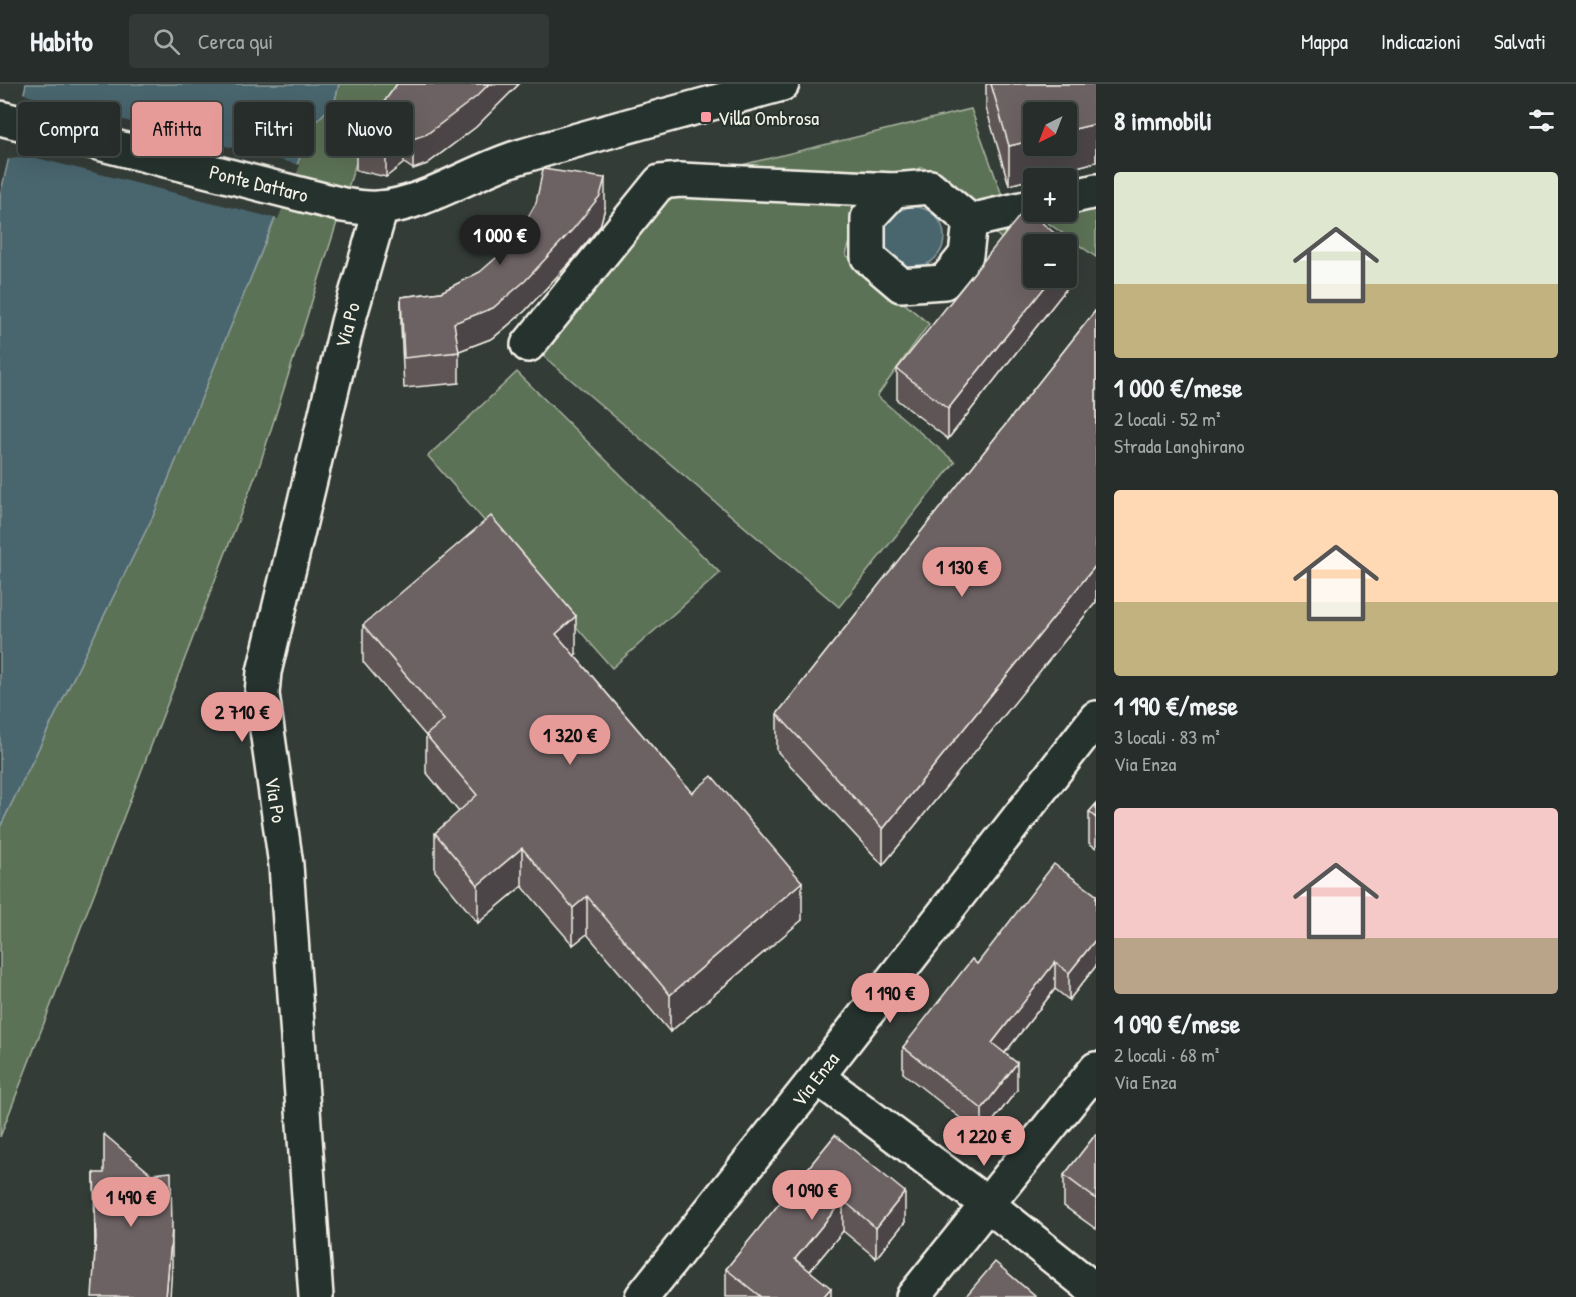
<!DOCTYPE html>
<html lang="it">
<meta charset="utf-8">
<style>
:root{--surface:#272d2a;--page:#333936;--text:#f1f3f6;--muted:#a4a8a8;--line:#434947;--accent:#e69b98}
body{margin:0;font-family:"Patrick Hand",sans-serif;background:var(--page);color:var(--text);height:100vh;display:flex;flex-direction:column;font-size:22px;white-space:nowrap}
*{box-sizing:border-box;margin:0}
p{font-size:20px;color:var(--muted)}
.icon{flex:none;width:33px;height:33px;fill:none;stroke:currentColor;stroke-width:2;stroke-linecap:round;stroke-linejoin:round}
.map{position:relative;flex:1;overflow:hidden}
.side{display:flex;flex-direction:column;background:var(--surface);width:480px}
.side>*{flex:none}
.guide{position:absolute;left:18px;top:18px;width:570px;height:54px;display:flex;gap:12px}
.needle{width:39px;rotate:222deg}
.controls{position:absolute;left:1023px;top:18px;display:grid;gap:12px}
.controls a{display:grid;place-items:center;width:54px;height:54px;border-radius:6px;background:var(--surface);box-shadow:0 6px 24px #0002,0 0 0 2px var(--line);font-size:30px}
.price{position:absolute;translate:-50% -51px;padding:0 14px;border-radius:21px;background:var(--accent);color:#111;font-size:20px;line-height:39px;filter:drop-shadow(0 2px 3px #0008)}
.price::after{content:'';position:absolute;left:50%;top:36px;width:18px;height:14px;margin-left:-9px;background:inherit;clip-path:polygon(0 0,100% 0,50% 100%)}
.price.selected{background:#222;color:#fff}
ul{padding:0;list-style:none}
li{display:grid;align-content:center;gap:12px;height:318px;padding:0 18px}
li span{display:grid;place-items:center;height:186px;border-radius:6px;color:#555}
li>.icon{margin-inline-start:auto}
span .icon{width:108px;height:108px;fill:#fffc;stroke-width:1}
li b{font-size:26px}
h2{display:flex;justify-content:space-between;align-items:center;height:72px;padding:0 18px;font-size:26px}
.tag{padding:0 21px;border-radius:6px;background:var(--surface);box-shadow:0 6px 24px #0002,0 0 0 2px var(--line);font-size:21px;line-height:54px}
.tag.selected{background:var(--accent);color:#111}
header{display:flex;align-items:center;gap:36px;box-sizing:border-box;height:84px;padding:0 30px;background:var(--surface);border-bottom:2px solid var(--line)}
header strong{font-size:28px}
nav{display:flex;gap:33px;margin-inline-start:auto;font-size:21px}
.search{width:420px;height:54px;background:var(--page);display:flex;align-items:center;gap:15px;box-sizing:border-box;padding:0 21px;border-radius:6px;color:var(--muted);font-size:22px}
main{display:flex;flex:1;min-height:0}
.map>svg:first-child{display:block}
</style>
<header>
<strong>Habito</strong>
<div class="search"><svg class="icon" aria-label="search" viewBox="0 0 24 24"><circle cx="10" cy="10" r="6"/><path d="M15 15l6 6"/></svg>Cerca qui</div>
<nav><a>Mappa</a><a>Indicazioni</a><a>Salvati</a></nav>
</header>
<main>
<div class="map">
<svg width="1096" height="1213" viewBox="0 0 1096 1213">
<rect width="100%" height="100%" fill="#343c38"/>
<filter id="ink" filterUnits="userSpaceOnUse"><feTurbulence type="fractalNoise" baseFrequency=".0167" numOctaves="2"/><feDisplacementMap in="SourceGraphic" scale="12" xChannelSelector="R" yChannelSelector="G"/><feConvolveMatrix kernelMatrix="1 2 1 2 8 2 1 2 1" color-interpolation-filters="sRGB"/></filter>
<g filter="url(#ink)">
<!-- green -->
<g fill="#5c7256" stroke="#a8b29f" stroke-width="1.5">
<polygon points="339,0 408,0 368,41 260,380 0,1053 0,743 154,430 314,39 334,20"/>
<polygon points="971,25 1003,114 1034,128 1066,128 1096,104 1096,173 1035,130 1003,156 922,83 865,106 846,171 929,240 877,312 955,378 839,523 543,272 680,96"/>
<polygon points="517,288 720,489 612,584 428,372"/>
</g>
<!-- water -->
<g fill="#48656e" stroke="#8d9d9f" stroke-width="1.5">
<polygon points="26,0 339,0 334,20 314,39 154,430 0,743 0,112"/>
<circle cx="914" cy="153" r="30"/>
</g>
<!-- pier -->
<polygon fill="#343c38" points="21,8 29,12 300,81 278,135 29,72 5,76"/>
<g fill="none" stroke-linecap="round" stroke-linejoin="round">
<defs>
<g id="street">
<polygon points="930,103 970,137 966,171 944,198 901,201 868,173 868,134 894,106"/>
<polyline points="1066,114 1096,107"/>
<polyline points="970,137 1034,122"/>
<polyline points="528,261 660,98 680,96 894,106"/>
<polyline points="817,993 987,1120 1096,1207"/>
<polyline points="316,1213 286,781 262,610 264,588 348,238 381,124"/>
<polyline points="913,1213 1096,985"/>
</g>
<g id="secondary">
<path d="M 0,34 L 343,121 C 355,123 367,125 379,124 C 424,121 475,86 519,73 C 606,47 694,24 782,0"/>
<polyline points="642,1213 817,993 1096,634"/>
</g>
</defs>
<!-- street casing -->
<use href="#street" stroke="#f4f1e8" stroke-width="38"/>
<!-- secondary casing -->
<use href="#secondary" stroke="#f4f1e8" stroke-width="38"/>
<!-- street -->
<use href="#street" stroke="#26332d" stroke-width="33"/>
<!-- secondary -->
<use href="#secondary" stroke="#26332d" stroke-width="33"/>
</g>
<!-- wall -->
<g fill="#5e5456" stroke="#f4f1e8" stroke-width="1.5">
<polygon points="397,0 519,0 476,43 427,80 413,85 404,79 386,93 356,86 356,57"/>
<polygon points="986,0 1096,0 1096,78 1009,101 986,24"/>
<polygon points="605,124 600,142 574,174 525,227 493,254 459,267 459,299 404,304 401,243 401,213 441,208"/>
<polygon points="1074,195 948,355 897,316 897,285"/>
<polygon points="1096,226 1096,518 883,781 777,667 777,630"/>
<polygon points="363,541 576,570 574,571 692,709 802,836 670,948 587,850 573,861 522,802 478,839 435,787 435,749 459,728 426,688 426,652 363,578"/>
<polygon points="1096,720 1096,764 1089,759 1089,728"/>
<polygon points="1096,811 1096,882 1069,916 1055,905 1005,969 1017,1006 982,1051 903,989 903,963 977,880"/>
<polygon points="1096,1050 1096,1145 1064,1122 1064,1091"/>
<polygon points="835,1051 905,1138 876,1174 843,1147 810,1187 831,1213 726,1213 726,1185"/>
<polygon points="94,1089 172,1183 93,1205 95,1167"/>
</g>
<!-- shaded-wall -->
<g fill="#4c4546" stroke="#f4f1e8" stroke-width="1.5">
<polygon points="489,0 519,0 476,43 427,80 413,85 413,55"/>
<polygon points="1096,40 1096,78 1009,101 1009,62 1034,56 1034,62 1066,62 1066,47"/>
<polygon points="404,50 404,79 386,93 386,63"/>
<polygon points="605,94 605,124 600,142 574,174 525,227 493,254 454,269 454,239"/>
<polygon points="1074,165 1074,195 948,355 948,325 1052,194 1066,194 1066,175"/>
<polygon points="1096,481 1096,518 883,781 883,745"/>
<polygon points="576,532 576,570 556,587 556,550"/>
<polygon points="522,764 522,802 478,839 478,801"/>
<polygon points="802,798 802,836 670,948 670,911"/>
<polygon points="587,812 587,850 573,861 573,824"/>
<polygon points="1096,855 1096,882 1069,916 1069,889"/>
<polygon points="1055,878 1055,905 992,985 992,959"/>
<polygon points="1017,979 1017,1006 982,1051 982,1025"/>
<polygon points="905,1108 905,1138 876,1174 876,1144"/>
<polygon points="843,1116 843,1147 795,1205 795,1175"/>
<polygon points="172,1145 172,1183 170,1213 166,1213"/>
<polygon points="831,1204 831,1213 823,1213"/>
</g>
<!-- building -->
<g fill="#6d6264" stroke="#f4f1e8" stroke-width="1.5">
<polygon points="397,0 489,0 476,13 427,50 413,55 404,50 386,63 356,57"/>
<polygon points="991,0 1096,0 1096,40 1066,47 1066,28 1034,28 1034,56 1009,62"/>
<polygon points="543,85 605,94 600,112 574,144 525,197 493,224 454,239 459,268 404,274 401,213 441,208 480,188 513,159 536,119"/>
<polygon points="1025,125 1074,165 1066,175 1066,160 1034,160 1034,194 1052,194 948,325 897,285"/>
<polygon points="1096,226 1096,481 883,745 777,630"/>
<polygon points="491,432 576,532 556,550 692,709 712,692 802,798 670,911 587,812 573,824 522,764 478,801 435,749 477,711 426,651 444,636 363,541"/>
<polygon points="1096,720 1096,734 1089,728"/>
<polygon points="1054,780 1096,811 1096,855 1069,889 1055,878 992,959 1017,979 982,1025 903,963 972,875 977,880"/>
<polygon points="104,1050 151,1090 171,1088 172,1145 166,1213 92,1213 96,1154 94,1089 104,1089"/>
<polygon points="1096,1050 1096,1115 1064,1091"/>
<polygon points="835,1051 905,1108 876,1144 843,1116 795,1175 831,1204 823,1213 761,1213 726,1185"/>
<polygon points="995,1178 1036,1213 965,1213"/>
</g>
</g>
<!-- markers -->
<rect fill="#ff9aa2" stroke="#26332d" stroke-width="2" x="700" y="27" width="12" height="12" rx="3"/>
<g text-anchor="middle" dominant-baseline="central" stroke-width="4.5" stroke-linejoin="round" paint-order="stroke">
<!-- poi labels -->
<g font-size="20" fill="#f4f1e8" stroke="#26332d" text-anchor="start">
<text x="718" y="33">Villa Ombrosa</text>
</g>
<!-- street labels -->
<g font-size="20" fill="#f4f1e8" stroke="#26332d">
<text transform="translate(259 99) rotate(14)">Ponte Dattaro</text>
<text transform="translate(347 241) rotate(-75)">Via Po</text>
<text transform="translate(276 716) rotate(81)">Via Po</text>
<text transform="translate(815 995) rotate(-52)">Via Enza</text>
</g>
</g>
</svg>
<div class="controls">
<a><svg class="needle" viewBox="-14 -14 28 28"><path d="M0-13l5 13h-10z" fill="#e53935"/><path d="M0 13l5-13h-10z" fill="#a4a8a8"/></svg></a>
<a>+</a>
<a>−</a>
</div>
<b class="price selected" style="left:500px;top:182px">1 000 €</b>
<b class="price" style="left:962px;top:514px">1 130 €</b>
<b class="price" style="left:242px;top:659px">2 710 €</b>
<b class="price" style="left:570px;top:682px">1 320 €</b>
<b class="price" style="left:890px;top:940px">1 190 €</b>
<b class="price" style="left:984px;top:1083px">1 220 €</b>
<b class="price" style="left:812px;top:1137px">1 090 €</b>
<b class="price" style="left:131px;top:1144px">1 490 €</b>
<div class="guide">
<a class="tag">Compra</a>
<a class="tag selected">Affitta</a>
<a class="tag">Filtri</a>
<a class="tag">Nuovo</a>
</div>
</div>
<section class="side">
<h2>8 immobili<svg class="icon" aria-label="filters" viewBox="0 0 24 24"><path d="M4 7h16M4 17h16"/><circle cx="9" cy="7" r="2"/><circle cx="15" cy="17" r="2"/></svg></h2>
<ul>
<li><span style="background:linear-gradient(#dfe7d0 60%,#c2b280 0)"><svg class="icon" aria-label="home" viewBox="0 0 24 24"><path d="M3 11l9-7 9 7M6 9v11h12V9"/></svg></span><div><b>1 000 €/mese</b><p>2 locali · 52 m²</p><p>Strada Langhirano</p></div></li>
<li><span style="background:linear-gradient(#ffd9b3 60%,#c2b280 0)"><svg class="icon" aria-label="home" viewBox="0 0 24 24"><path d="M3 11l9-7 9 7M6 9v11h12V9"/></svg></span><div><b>1 190 €/mese</b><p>3 locali · 83 m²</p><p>Via Enza</p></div></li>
<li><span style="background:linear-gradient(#f6c9c9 70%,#b9a48a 0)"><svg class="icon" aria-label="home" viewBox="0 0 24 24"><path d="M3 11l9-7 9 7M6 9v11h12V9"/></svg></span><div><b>1 090 €/mese</b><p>2 locali · 68 m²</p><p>Via Enza</p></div></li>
</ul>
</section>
</main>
